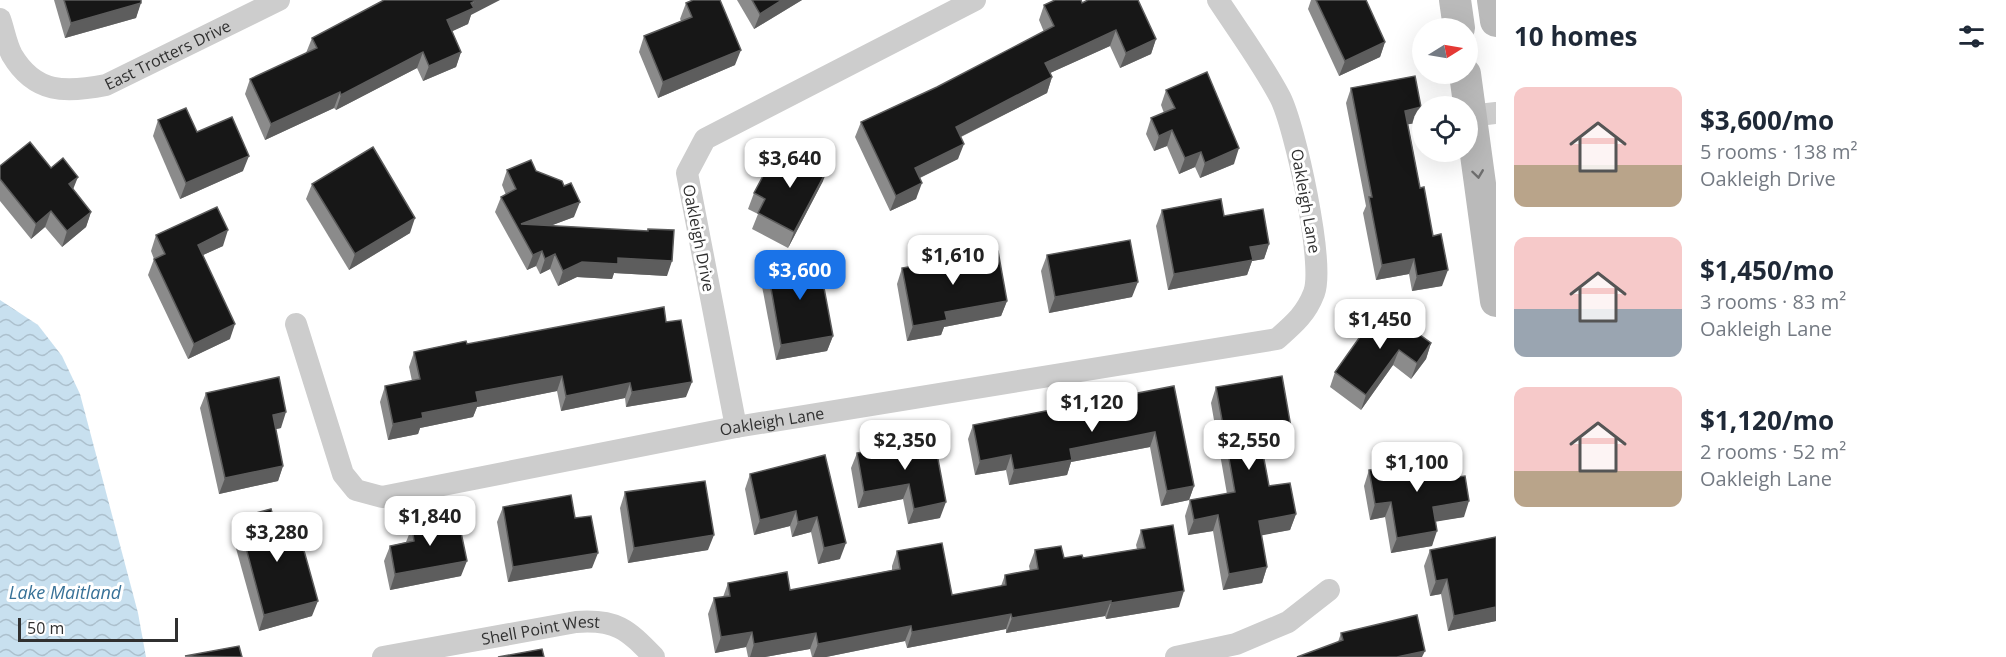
<!DOCTYPE html>
<meta charset="utf-8">
<style>
:root{--surface:#fff;--page:#f6f6f7;--text:#1f2937;--muted:#747a83;--accent:#1a73e8}
body{margin:0;font-family:"Open Sans",sans-serif;background:var(--page);color:var(--text);height:100vh;display:flex;flex-direction:column;font-size:22px;white-space:nowrap}
*{box-sizing:border-box;margin:0}
p{font-size:20px;color:var(--muted)}
.icon{flex:none;width:33px;height:33px;fill:none;stroke:currentColor;stroke-width:2;stroke-linecap:round;stroke-linejoin:round}
.map{position:relative;flex:1;overflow:hidden}
.details{display:flex;flex-direction:column;background:var(--surface);width:510px}
.details>*{flex:none}
.needle{width:39px;rotate:79deg}
.fabs{position:absolute;left:1412px;top:18px;display:grid;gap:12px}
.fabs a{display:grid;place-items:center;width:66px;height:66px;border-radius:50%;background:var(--surface);box-shadow:0 6px 24px #0002;font-size:30px}
.scale{position:absolute;left:18px;bottom:15px;width:160px;box-sizing:border-box;padding-left:6px;border:3px solid #303030;border-top:0;font-size:16px;line-height:21px;white-space:nowrap;color:#303030;-webkit-text-stroke:4px #fff;paint-order:stroke}
.price{position:absolute;translate:-50% -51px;padding:0 14px;border-radius:12px;background:#fff;color:#222;font-size:20px;line-height:39px;filter:drop-shadow(0 2px 3px #0008)}
.price::after{content:'';position:absolute;left:50%;top:36px;width:18px;height:14px;margin-left:-9px;background:inherit;clip-path:polygon(0 0,100% 0,50% 100%)}
.price.current{background:var(--accent);color:#fff}
ul{padding:0;list-style:none}
li{display:flex;align-items:center;gap:18px;height:150px;padding:0 18px}
li span{display:grid;place-items:center;flex:none;width:168px;height:120px;border-radius:12px;color:#555}
li>.icon{margin-inline-start:auto}
span .icon{width:72px;height:72px;fill:#fffc;stroke-width:1}
li b{font-size:26px}
h2{display:flex;justify-content:space-between;align-items:center;height:72px;padding:0 18px;font-size:26px}
main{display:flex;flex:1;min-height:0}
.map>svg:first-child{display:block}
</style>
<main>
<div class="map">
<svg width="1496" height="657" viewBox="0 0 1496 657">
<defs>
<pattern id="water-waves" width="16" height="10" patternUnits="userSpaceOnUse" patternTransform="scale(1.5)"><rect width="16" height="10" fill="#c8e0ef"/><path d="M0 5q4-4 8 0t8 0" fill="none" stroke="#acc0cd"/></pattern>
</defs>
<rect width="100%" height="100%" fill="#fff"/>
<!-- water -->
<polygon fill="url(#water-waves)" points="0,300 38,325 62,356 80,394 138,613 146,657 0,657"/>
<g fill="none" stroke-linecap="round" stroke-linejoin="round">
<!-- minor -->
<g stroke="#cdcdcd" stroke-width="22">
<path id="s1" d="M 0,19 C 4,30 6,44 12,55 C 35,94 66,93 106,85 L 279,0"/>
<polyline points="1470,116 1496,113"/>
<path id="s2" d="M 296,324 L 343,474 L 356,490 L 382,497 L 736,427 L 1277,339 C 1294,324 1306,314 1314,293 C 1325,264 1295,126 1280,97 C 1262,63 1239,32 1218,0"/>
<polyline points="736,427 687,173 705,139 975,0"/>
<path id="s3" d="M 383,657 L 576,622 C 616,619 627,629 654,657"/>
<polyline points="1176,657 1236,644 1288,622 1329,590"/>
</g>
<!-- secondary -->
<g stroke="#bababa" stroke-width="32">
<polyline points="1455,0 1459,28"/>
<polyline points="1493,0 1496,21"/>
<polyline points="1465,74 1496,301"/>
</g>
</g>
<!-- wall -->
<g fill="#8b8b8b">
<polygon points="54,0 141,0 136,18 65,38"/>
<polygon points="737,0 802,0 754,29"/>
<polygon points="1311,0 1366,0 1385,42 1380,57 1339,76 1308,9"/>
<polygon points="686,3 735,65 658,98 639,52 644,36 681,21 680,19"/>
<polygon points="1082,3 1156,39 1151,54 1120,68 1110,46 1050,73 1052,77 1047,93 961,137 958,159 920,178 916,199 890,211 855,137 861,122 937,87 1044,32 1039,20 1044,5"/>
<polygon points="471,15 468,24 452,31 461,52 456,67 423,81 417,68 336,110 334,108 265,140 245,94 250,79 306,53 312,38"/>
<polygon points="1351,88 1421,107 1415,123 1408,124 1420,188 1442,286 1412,291 1409,274 1376,280 1363,213 1366,206 1346,103"/>
<polygon points="1166,90 1234,164 1200,178 1195,167 1179,174 1167,146 1154,151 1146,134 1151,118 1164,113 1161,105"/>
<polygon points="158,120 243,171 180,199 153,136"/>
<polygon points="789,165 823,181 788,248 752,229 758,214 748,209 754,193"/>
<polygon points="0,166 51,168 73,190 91,212 86,227 62,247 45,227 31,239 0,201"/>
<polygon points="507,170 536,171 574,217 550,226 647,231 648,229 667,276 614,273 612,279 577,277 558,286 550,269 540,274 536,266 527,270 495,212 501,197 506,195 502,185"/>
<polygon points="312,184 410,233 349,270 306,199"/>
<polygon points="1162,210 1224,216 1269,244 1264,259 1252,261 1247,275 1168,290 1156,226"/>
<polygon points="156,235 223,246 203,255 230,339 188,359 148,275 154,259 151,251"/>
<polygon points="1047,255 1132,297 1049,313 1041,271"/>
<polygon points="767,266 833,336 827,351 776,360 761,281"/>
<polygon points="902,268 1007,301 1001,316 944,327 941,335 907,341 897,284"/>
<polygon points="1381,307 1431,343 1426,359 1411,379 1393,365 1361,410 1330,387 1335,372"/>
<polygon points="666,322 686,397 626,407 625,398 561,411 557,391 477,407 473,417 420,428 418,434 388,440 380,402 385,386 412,381 409,367 414,352 467,344"/>
<polygon points="1174,386 1194,486 1189,500 1161,506 1150,447 1071,462 1067,475 1009,485 1006,470 975,475 968,439 973,425"/>
<polygon points="1216,387 1287,448 1263,452 1269,486 1296,514 1290,530 1261,535 1267,567 1262,583 1223,590 1213,531 1188,535 1185,516 1190,500 1227,494 1211,403"/>
<polygon points="206,393 281,428 276,429 283,466 278,481 219,494 200,408"/>
<polygon points="934,438 940,518 908,524 903,499 858,508 851,468 857,453"/>
<polygon points="825,455 840,559 818,564 811,532 792,537 790,526 754,535 745,489 750,474"/>
<polygon points="1369,470 1451,478 1464,517 1436,521 1432,546 1391,553 1385,517 1370,520 1364,486"/>
<polygon points="625,492 708,550 628,563 620,508"/>
<polygon points="503,507 575,518 592,568 508,582 497,522"/>
<polygon points="238,518 276,527 312,616 259,631 232,534"/>
<polygon points="412,527 461,576 390,590 384,561 390,546 406,542"/>
<polygon points="1141,530 1179,607 1106,619 1105,616 1006,633 1006,629 907,648 905,641 826,657 812,657 810,649 765,657 748,657 746,647 715,653 708,614 714,598 723,597 728,583 790,590 892,570 892,566 897,551 952,595 1001,586 1005,575 1030,571 1029,566 1035,550 1064,558 1083,558 1137,549 1136,545"/>
<polygon points="1496,537 1496,621 1448,631 1441,594 1430,596 1424,566 1430,550"/>
<polygon points="1341,633 1422,657 1338,642"/>
</g>
<!-- shaded-wall -->
<g fill="#5d5d5d">
<polygon points="477,0 500,0 471,15 468,24 442,36 447,20"/>
<polygon points="782,0 802,0 754,29 760,14"/>
<polygon points="141,3 136,18 65,38 71,23"/>
<polygon points="1116,30 1110,46 1039,78 1045,63"/>
<polygon points="1156,39 1151,54 1120,68 1126,53"/>
<polygon points="1385,42 1380,57 1339,76 1345,61"/>
<polygon points="741,50 735,65 658,98 663,82"/>
<polygon points="423,52 417,68 336,110 341,95"/>
<polygon points="461,52 456,67 423,81 429,66"/>
<polygon points="1052,77 1047,93 950,142 956,127"/>
<polygon points="340,92 334,108 265,140 271,124"/>
<polygon points="1421,107 1415,123 1400,126 1405,111"/>
<polygon points="1172,130 1167,146 1154,151 1159,136"/>
<polygon points="964,144 958,159 909,183 915,168"/>
<polygon points="1239,148 1234,164 1200,178 1205,163"/>
<polygon points="1201,152 1195,167 1179,174 1185,158"/>
<polygon points="249,156 243,171 180,199 186,183"/>
<polygon points="829,166 823,181 788,248 794,232"/>
<polygon points="78,177 72,192 69,184"/>
<polygon points="922,183 916,199 890,211 896,196"/>
<polygon points="580,202 574,217 523,236 521,224"/>
<polygon points="51,211 45,227 31,239 36,224"/>
<polygon points="91,212 86,227 62,247 67,231"/>
<polygon points="415,218 410,233 349,270 355,254"/>
<polygon points="228,230 223,246 192,260 198,245"/>
<polygon points="1269,244 1264,259 1252,261 1247,275 1168,290 1174,274 1250,247"/>
<polygon points="542,251 536,266 527,270 533,255"/>
<polygon points="555,254 550,269 540,274 545,259"/>
<polygon points="618,258 672,261 667,276 614,273 612,279 577,277 558,286 563,271 582,262"/>
<polygon points="1414,259 1409,274 1376,280 1382,265"/>
<polygon points="1448,270 1442,286 1412,291 1417,276"/>
<polygon points="1138,282 1132,297 1049,313 1055,297"/>
<polygon points="1007,301 1001,316 944,327 941,335 907,341 913,326 945,312"/>
<polygon points="235,324 230,339 188,359 194,344"/>
<polygon points="833,336 827,351 776,360 781,345"/>
<polygon points="1431,343 1426,359 1411,379 1417,363"/>
<polygon points="1399,350 1393,365 1361,410 1366,395"/>
<polygon points="562,376 557,391 477,407 473,417 420,428 418,434 388,440 393,424 476,392"/>
<polygon points="692,382 686,397 626,407 632,392"/>
<polygon points="630,383 625,398 561,411 566,396"/>
<polygon points="286,412 281,428 267,431 273,415"/>
<polygon points="1155,432 1150,447 1071,462 1067,475 1009,485 1014,470 1070,449"/>
<polygon points="1292,433 1287,448 1254,454 1260,438"/>
<polygon points="1011,455 1006,470 975,475 980,461"/>
<polygon points="283,466 278,481 219,494 225,478"/>
<polygon points="909,484 903,499 858,508 864,492"/>
<polygon points="1194,486 1189,500 1161,506 1167,491"/>
<polygon points="1469,501 1464,517 1428,523 1433,507"/>
<polygon points="946,502 940,518 908,524 914,509"/>
<polygon points="1391,502 1385,517 1370,520 1375,504"/>
<polygon points="796,511 790,526 754,535 760,520"/>
<polygon points="1296,514 1290,530 1253,537 1259,521"/>
<polygon points="1218,515 1213,531 1188,535 1194,520"/>
<polygon points="817,517 811,532 792,537 798,522"/>
<polygon points="1437,531 1432,546 1391,553 1397,538"/>
<polygon points="714,535 708,550 628,563 634,548"/>
<polygon points="846,543 840,559 818,564 824,548"/>
<polygon points="598,553 592,568 508,582 513,567"/>
<polygon points="467,561 461,576 390,590 395,574"/>
<polygon points="1267,567 1262,583 1223,590 1229,574"/>
<polygon points="1447,579 1441,594 1430,596 1436,581"/>
<polygon points="1184,591 1179,607 1106,619 1111,603"/>
<polygon points="318,601 312,616 259,631 264,615"/>
<polygon points="1111,601 1105,616 1006,633 1012,618"/>
<polygon points="1496,607 1496,621 1448,631 1454,616"/>
<polygon points="1011,614 1006,629 907,648 912,632"/>
<polygon points="911,626 905,641 826,657 813,657 818,644"/>
<polygon points="752,632 746,647 715,653 721,637"/>
<polygon points="816,633 810,649 765,657 750,657 754,644"/>
<polygon points="1425,651 1422,657 1397,657"/>
</g>
<!-- building -->
<g fill="#171717" stroke="#5d5d5d" stroke-width="1.5">
<polygon points="64,0 141,0 141,3 71,23"/>
<polygon points="384,0 477,0 471,3 474,8 447,20 461,52 429,66 423,52 341,95 340,92 271,124 250,79 317,48 312,38"/>
<polygon points="693,0 720,0 741,50 663,82 644,36 692,17 686,3"/>
<polygon points="752,0 782,0 760,14"/>
<polygon points="1055,0 1081,0 1082,3 1088,0 1138,0 1156,39 1126,53 1116,30 1045,63 1052,77 956,127 964,144 915,168 922,183 896,196 861,122 937,87 1054,26 1044,5"/>
<polygon points="1316,0 1366,0 1385,42 1345,61"/>
<polygon points="1207,72 1239,148 1205,163 1201,152 1185,158 1172,130 1159,136 1151,118 1175,108 1166,90"/>
<polygon points="1415,76 1421,107 1405,111 1420,188 1424,187 1433,236 1441,234 1448,270 1417,276 1414,259 1382,265 1369,197 1372,197 1351,88"/>
<polygon points="186,108 197,132 232,117 249,156 186,183 158,120"/>
<polygon points="30,142 51,168 63,158 78,177 69,184 91,212 67,231 51,211 36,224 0,179 0,166"/>
<polygon points="373,147 415,218 355,254 312,184"/>
<polygon points="797,149 829,166 794,232 758,213 765,199 754,193 773,157 789,165"/>
<polygon points="531,160 536,171 562,181 564,186 571,183 580,202 521,224 648,231 648,229 674,230 672,261 618,258 618,264 582,262 563,271 555,254 545,259 542,251 533,255 501,197 516,189 507,170"/>
<polygon points="1221,199 1224,216 1263,209 1269,244 1250,247 1253,260 1174,274 1162,210"/>
<polygon points="217,207 228,230 198,245 235,324 194,344 154,259 165,254 156,235"/>
<polygon points="1130,240 1138,282 1055,297 1047,255"/>
<polygon points="998,251 1007,301 945,312 947,320 913,326 902,268"/>
<polygon points="818,256 833,336 781,345 767,266"/>
<polygon points="664,307 666,322 681,320 692,382 632,392 630,383 566,396 562,376 476,392 478,402 422,413 423,418 393,424 385,386 420,379 414,352 466,341 467,344"/>
<polygon points="1381,307 1431,343 1417,363 1399,350 1366,395 1335,372"/>
<polygon points="1282,376 1292,433 1260,438 1269,486 1290,483 1296,514 1259,521 1267,567 1229,574 1218,515 1194,520 1190,500 1235,492 1216,387"/>
<polygon points="279,377 286,412 273,415 283,466 225,478 206,393"/>
<polygon points="1174,386 1194,486 1167,491 1155,432 1070,449 1072,460 1014,470 1011,455 980,461 973,425"/>
<polygon points="934,438 946,502 914,509 909,484 864,492 857,453"/>
<polygon points="825,455 846,543 824,548 817,517 798,522 796,511 760,520 750,474"/>
<polygon points="1448,457 1451,478 1465,476 1469,501 1433,507 1437,531 1397,538 1391,502 1375,504 1369,470"/>
<polygon points="705,481 714,535 634,548 625,492"/>
<polygon points="571,495 575,518 591,516 598,553 513,567 503,507"/>
<polygon points="271,509 276,527 296,522 318,601 264,615 238,518"/>
<polygon points="458,518 467,561 395,574 390,546 414,541 412,527"/>
<polygon points="1173,525 1184,591 1111,603 1111,601 1012,618 1011,614 912,632 911,626 818,644 816,633 754,644 752,632 721,637 714,598 730,596 728,583 787,572 790,590 900,569 897,551 942,543 952,595 1006,585 1005,575 1038,569 1035,550 1061,546 1064,558 1082,555 1083,558 1145,548 1141,530"/>
<polygon points="1496,537 1496,607 1454,616 1447,579 1436,581 1430,550"/>
<polygon points="1417,615 1425,651 1397,657 1297,657 1343,640 1341,633"/>
<polygon points="239,646 242,657 185,656"/>
<polygon points="542,649 544,657 498,657"/>
</g>
<!-- one-way arrows -->
<defs><path id="oneway-chevron" d="M-2-3.5L2.5 0L-2 3.5" fill="none" stroke-width="1.6" stroke-linecap="round" stroke-linejoin="round" transform="scale(1.5)"/></defs>
<use stroke="#6e6e6e" href="#oneway-chevron" transform="translate(1478 174) rotate(82)"/>
<g text-anchor="middle" dominant-baseline="central" stroke-width="6" stroke-linejoin="round" paint-order="stroke">
<!-- street labels -->
<g font-size="16" fill="#303030" stroke="#fff">
<text stroke="none"><textPath href="#s1" startOffset="214">East Trotters Drive</textPath></text>
<text transform="translate(1306 201) rotate(80)">Oakleigh Lane</text>
<text transform="translate(699 238) rotate(79)">Oakleigh Drive</text>
<text stroke="none"><textPath href="#s2" startOffset="602">Oakleigh Lane</textPath></text>
<text stroke="none"><textPath href="#s3" startOffset="160">Shell Point West</textPath></text>
</g>
<!-- water labels -->
<g font-size="18" font-style="italic" fill="#387298" stroke="#fff">
<text x="65" y="592">Lake Maitland</text>
</g>
</g>
</svg>
<div class="fabs">
<a><svg class="needle" viewBox="-14 -14 28 28"><path d="M0-13l5 13h-10z" fill="#e53935"/><path d="M0 13l5-13h-10z" fill="#747a83"/></svg></a>
<a><svg class="icon" aria-label="locate" viewBox="0 0 24 24"><circle cx="12" cy="12" r="6"/><path d="M12 2v4M12 18v4M2 12h4M18 12h4"/></svg></a>
</div>
<div class="scale">50 m</div>
<b class="price" style="left:790px;top:189px">$3,640</b>
<b class="price" style="left:953px;top:286px">$1,610</b>
<b class="price current" style="left:800px;top:301px">$3,600</b>
<b class="price" style="left:1380px;top:350px">$1,450</b>
<b class="price" style="left:1092px;top:433px">$1,120</b>
<b class="price" style="left:905px;top:471px">$2,350</b>
<b class="price" style="left:1249px;top:471px">$2,550</b>
<b class="price" style="left:1417px;top:493px">$1,100</b>
<b class="price" style="left:430px;top:547px">$1,840</b>
<b class="price" style="left:277px;top:563px">$3,280</b>
</div>
<section class="details">
<h2>10 homes<svg class="icon" aria-label="filters" viewBox="0 0 24 24"><path d="M4 7h16M4 17h16"/><circle cx="9" cy="7" r="2"/><circle cx="15" cy="17" r="2"/></svg></h2>
<ul>
<li><span style="background:linear-gradient(#f6c9c9 65%,#b9a48a 0)"><svg class="icon" aria-label="home" viewBox="0 0 24 24"><path d="M3 11l9-7 9 7M6 9v11h12V9"/></svg></span><div><b>$3,600/mo</b><p>5 rooms · 138 m²</p><p>Oakleigh Drive</p></div></li>
<li><span style="background:linear-gradient(#f6c9c9 60%,#9aa5b1 0)"><svg class="icon" aria-label="home" viewBox="0 0 24 24"><path d="M3 11l9-7 9 7M6 9v11h12V9"/></svg></span><div><b>$1,450/mo</b><p>3 rooms · 83 m²</p><p>Oakleigh Lane</p></div></li>
<li><span style="background:linear-gradient(#f6c9c9 70%,#b9a48a 0)"><svg class="icon" aria-label="home" viewBox="0 0 24 24"><path d="M3 11l9-7 9 7M6 9v11h12V9"/></svg></span><div><b>$1,120/mo</b><p>2 rooms · 52 m²</p><p>Oakleigh Lane</p></div></li>
</ul>
</section>
</main>
